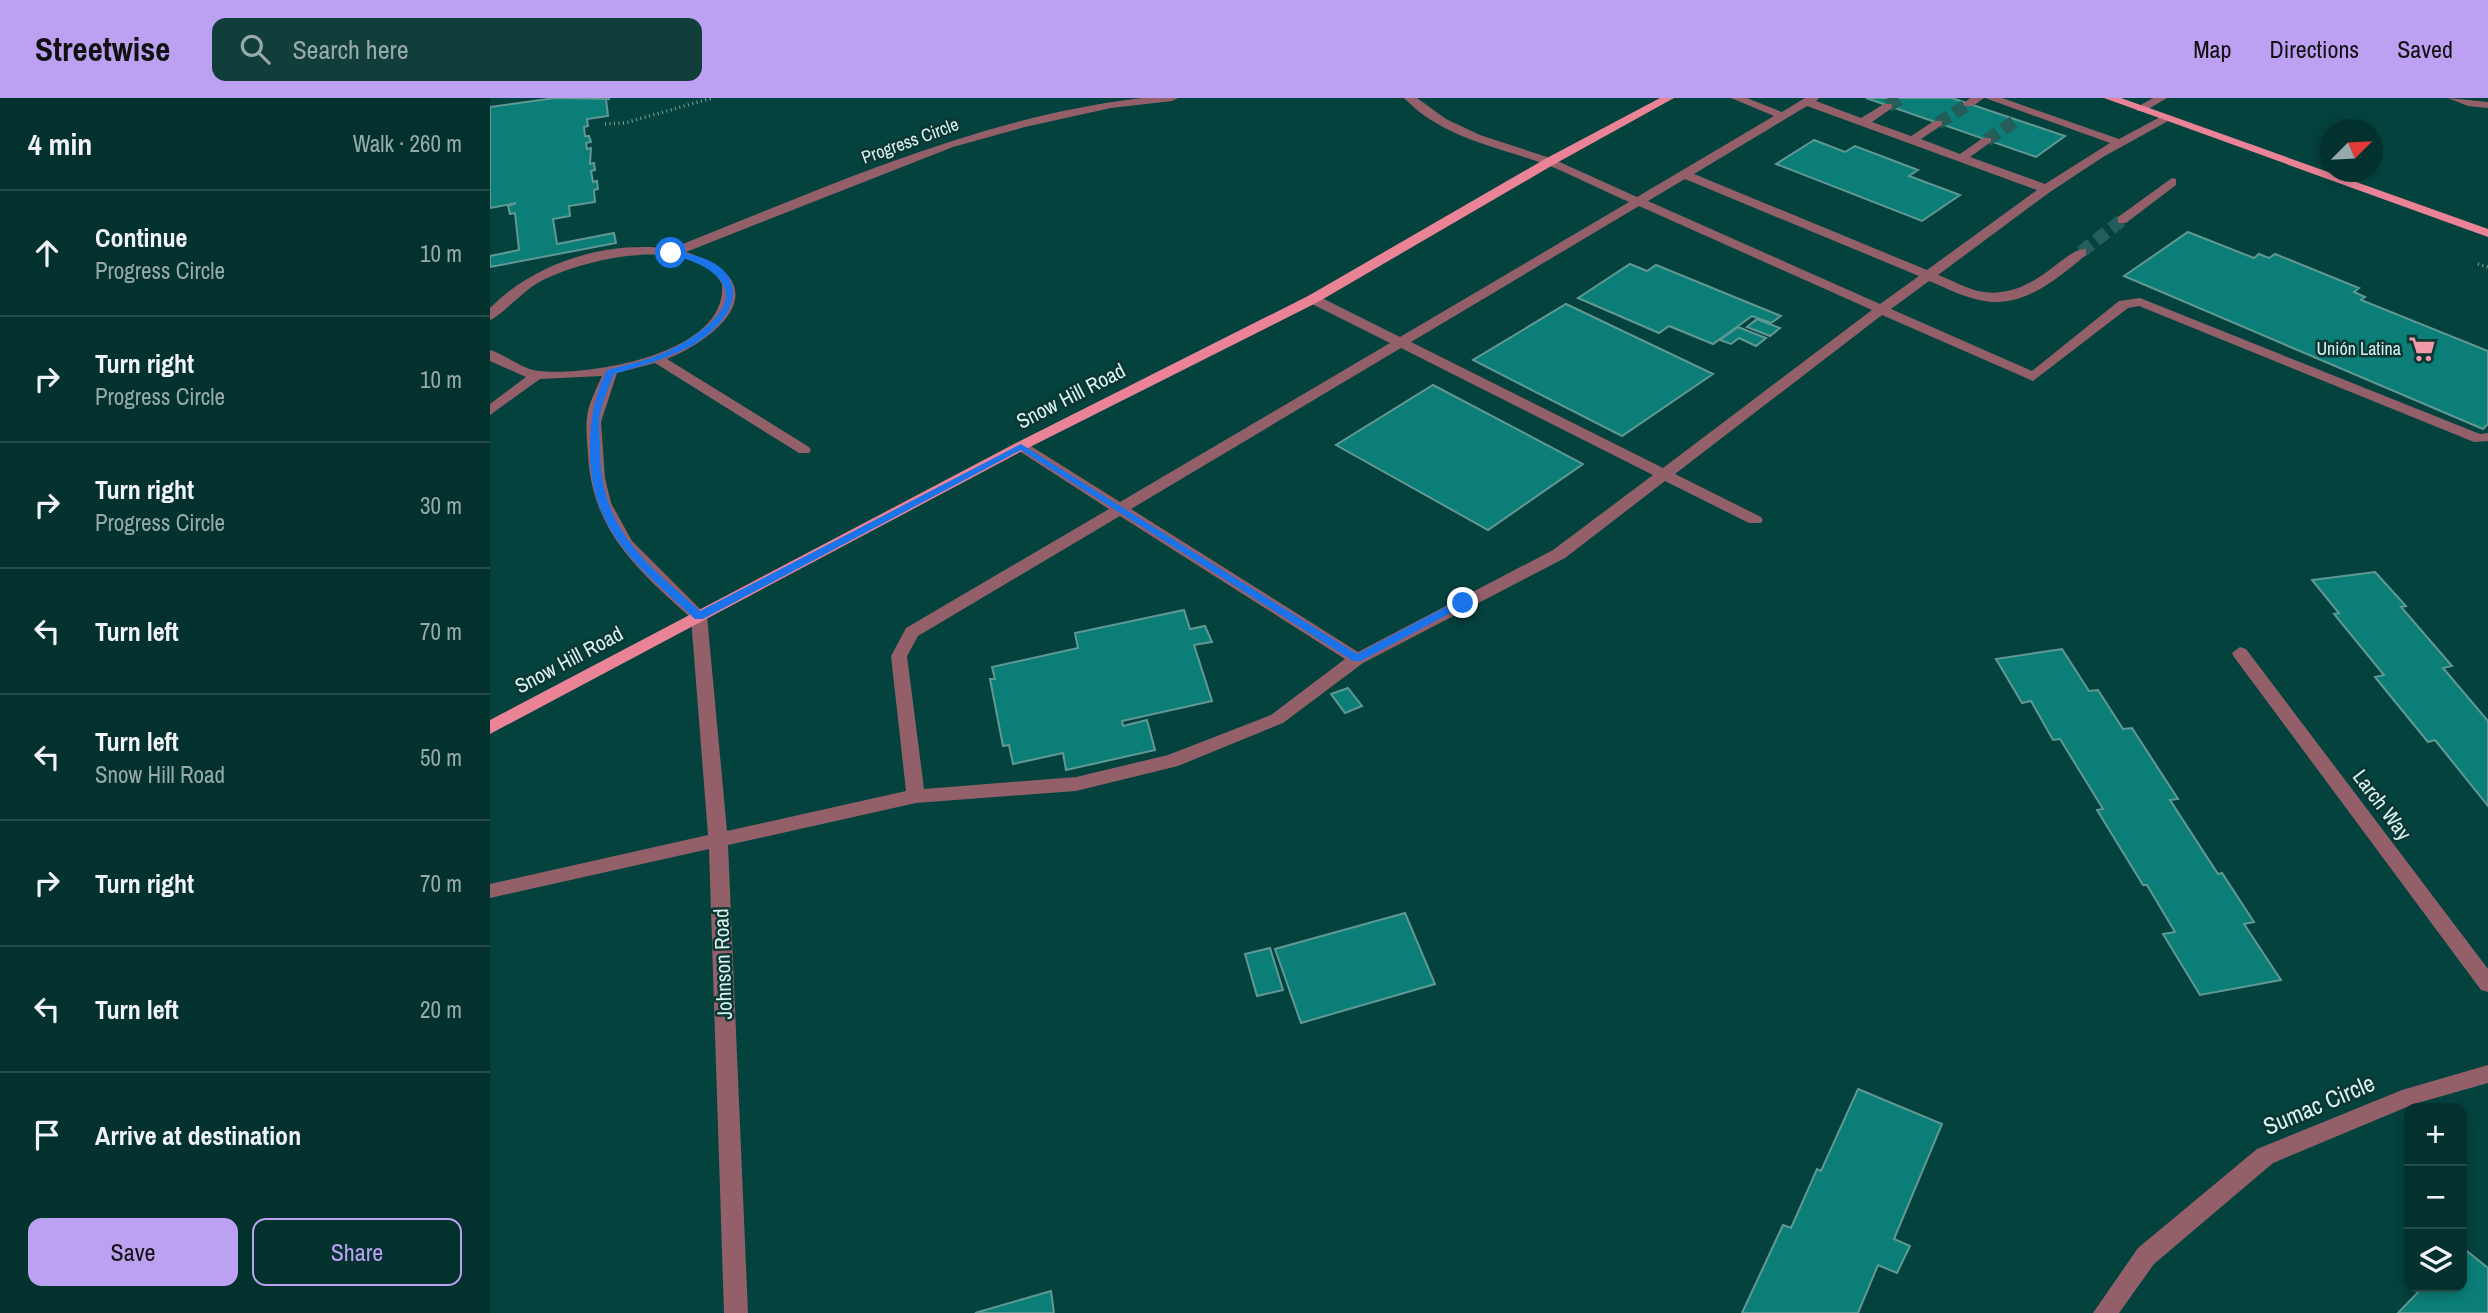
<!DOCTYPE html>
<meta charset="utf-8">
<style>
:root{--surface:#03322e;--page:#113e3a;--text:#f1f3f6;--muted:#97aaaa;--line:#244d4a;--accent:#bca0f2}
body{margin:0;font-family:"Archivo Narrow",sans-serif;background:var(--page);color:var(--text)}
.controls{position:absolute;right:21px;bottom:21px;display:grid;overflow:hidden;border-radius:14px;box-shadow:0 4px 10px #0003}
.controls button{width:63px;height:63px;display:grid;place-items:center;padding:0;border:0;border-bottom:2px solid var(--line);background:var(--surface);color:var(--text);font:35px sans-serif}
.compass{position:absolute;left:1830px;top:21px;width:63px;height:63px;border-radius:50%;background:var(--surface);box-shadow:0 4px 10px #0003;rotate:66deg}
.stop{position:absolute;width:21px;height:21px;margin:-16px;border:5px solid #1a73e8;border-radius:50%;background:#fff}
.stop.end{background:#1a73e8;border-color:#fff;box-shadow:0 2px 7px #0008}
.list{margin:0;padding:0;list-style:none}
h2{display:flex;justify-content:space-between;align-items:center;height:91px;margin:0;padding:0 28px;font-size:30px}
h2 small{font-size:23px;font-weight:400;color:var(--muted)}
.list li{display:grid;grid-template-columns:46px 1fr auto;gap:21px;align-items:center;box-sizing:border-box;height:126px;padding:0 28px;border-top:2px solid var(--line)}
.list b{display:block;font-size:26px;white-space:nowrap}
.list p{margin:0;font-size:23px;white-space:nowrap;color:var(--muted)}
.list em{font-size:23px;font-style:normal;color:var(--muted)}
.actions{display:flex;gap:14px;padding:21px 28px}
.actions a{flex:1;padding:16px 0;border:2px solid var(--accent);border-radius:14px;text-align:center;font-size:24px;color:var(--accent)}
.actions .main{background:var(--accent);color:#111}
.icon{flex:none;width:38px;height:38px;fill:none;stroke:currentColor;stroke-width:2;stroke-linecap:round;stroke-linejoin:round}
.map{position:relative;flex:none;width:1998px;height:1215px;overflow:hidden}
header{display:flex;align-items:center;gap:42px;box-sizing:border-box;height:98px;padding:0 35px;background:var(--accent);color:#111}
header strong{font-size:33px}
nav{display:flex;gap:38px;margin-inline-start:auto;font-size:24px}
.search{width:490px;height:63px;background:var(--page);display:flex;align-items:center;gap:18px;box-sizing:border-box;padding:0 24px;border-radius:14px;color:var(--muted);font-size:26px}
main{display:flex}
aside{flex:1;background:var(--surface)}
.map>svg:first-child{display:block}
.building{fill:#0b7e77;stroke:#629893;stroke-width:2}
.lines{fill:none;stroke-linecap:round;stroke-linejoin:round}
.minor-tunnel{stroke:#245d59;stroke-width:13;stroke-dasharray:13 6;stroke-linecap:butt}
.path{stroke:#76a29e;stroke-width:3.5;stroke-dasharray:1 3.5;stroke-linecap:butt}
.minor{fill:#936069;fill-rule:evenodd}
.major{fill:#eb8397;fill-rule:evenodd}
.route{fill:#1a73e8}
.labels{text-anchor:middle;stroke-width:5;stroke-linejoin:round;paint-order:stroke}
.far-street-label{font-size:18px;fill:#d8f3f0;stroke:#0b3632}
.far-poi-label{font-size:18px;fill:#d8f3f0;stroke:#0b3632;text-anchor:end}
.street-label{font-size:21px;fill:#d8f3f0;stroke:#0b3632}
.near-street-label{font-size:24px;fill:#d8f3f0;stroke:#0b3632}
</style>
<header>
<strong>Streetwise</strong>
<div class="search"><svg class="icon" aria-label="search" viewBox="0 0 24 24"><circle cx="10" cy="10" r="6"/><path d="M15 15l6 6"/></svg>Search here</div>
<nav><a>Map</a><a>Directions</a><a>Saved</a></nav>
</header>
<main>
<aside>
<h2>4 min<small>Walk · 260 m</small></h2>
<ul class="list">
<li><svg class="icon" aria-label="ahead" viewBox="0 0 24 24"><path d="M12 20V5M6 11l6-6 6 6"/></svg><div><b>Continue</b><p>Progress Circle</p></div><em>10 m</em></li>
<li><svg class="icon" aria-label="right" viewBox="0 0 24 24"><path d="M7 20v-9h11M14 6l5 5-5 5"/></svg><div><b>Turn right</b><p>Progress Circle</p></div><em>10 m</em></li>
<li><svg class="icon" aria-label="right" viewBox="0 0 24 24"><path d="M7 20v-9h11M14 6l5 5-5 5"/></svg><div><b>Turn right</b><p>Progress Circle</p></div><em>30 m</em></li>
<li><svg class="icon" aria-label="left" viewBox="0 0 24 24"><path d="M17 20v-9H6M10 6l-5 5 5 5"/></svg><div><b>Turn left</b></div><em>70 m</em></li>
<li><svg class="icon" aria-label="left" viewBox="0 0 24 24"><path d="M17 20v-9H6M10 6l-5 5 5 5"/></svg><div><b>Turn left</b><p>Snow Hill Road</p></div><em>50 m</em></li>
<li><svg class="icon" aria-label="right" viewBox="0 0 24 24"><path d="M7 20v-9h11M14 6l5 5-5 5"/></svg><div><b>Turn right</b></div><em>70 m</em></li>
<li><svg class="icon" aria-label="left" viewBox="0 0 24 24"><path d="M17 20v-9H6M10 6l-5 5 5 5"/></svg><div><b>Turn left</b></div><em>20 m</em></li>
<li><svg class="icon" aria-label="arrive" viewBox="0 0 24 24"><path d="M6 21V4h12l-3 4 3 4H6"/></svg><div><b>Arrive at destination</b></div></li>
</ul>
<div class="actions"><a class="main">Save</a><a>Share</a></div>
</aside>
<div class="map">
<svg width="1998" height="1215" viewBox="0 0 1998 1215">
<rect width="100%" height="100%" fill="#04423e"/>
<path class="building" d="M65,0l55,1h-4l2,17 -21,3 1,7 -4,1 1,9h4l2,6 -5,1 1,6 4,-1 -1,16 4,-1 1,7 -4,1 2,11 4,-1 1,8 -4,1 1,12 -26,4 1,10 -17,3 4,25 57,-11 2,10 -126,24v-11l29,-6 -4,-37 -5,1 -2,-8 8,-3 -26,5v-101z
M1376,0h86l113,38 -29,21z
M1324,42l31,12 10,-6 63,24 -9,6 51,19 -38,26 -146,-57z
M1698,134l66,26 5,-4 10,4 6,-4 84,34 -5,4 11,5 -4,3 127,51v73l-5,5 -359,-153z
M1140,166l17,7 9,-6 125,51 -10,7 -19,-7 -39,28 -44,-18 -10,7 -81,-35z
M1076,206l147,70 -91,62 -149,-76z
M1267,221l23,9 -10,8 -23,-9z
M1248,229l28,11 -10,8 -17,-8 -8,6 -11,-4z
M943,287l150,79 -95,66 -152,-85z
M1885,474l31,34 -5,1 51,59 -9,2 45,53v85l-53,-66 -7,2 -53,-65 9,-2 -50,-61 5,-1 -27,-33z
M694,512l6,19 15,-3 7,16 -18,3 18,56 -90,20 1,5 24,-6 8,30 -89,20 -3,-17 -50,11 -4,-19 -6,1 -13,-67h5l-3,-12 86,-19 -3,-15z
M1572,551l27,42 9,-1 25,39 9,-1 46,71 -8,1 48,74 4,-1 32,49 -10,2 37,56 -81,15 -37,-61 12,-2 -28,-47h-4l-46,-75 6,-1 -43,-70 -7,1 -22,-39 -9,2 -26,-44z
M858,590l14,18 -17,7 -14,-19z
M915,815l30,71 -134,39 -26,-74z
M780,850l13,42 -26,6 -12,-42z
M1368,991l84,35 -48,115 16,7 -13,27 -19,-8 -20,48h-116l41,-88 8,3 26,-59 4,2z
M1972,1149l26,21v45h-90l25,-26h39z
M561,1193l3,22h-79z"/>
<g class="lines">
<path class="minor-tunnel" d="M1398,8l13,-8
M1448,25l31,-19
M1497,42l30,-20
M1591,154l41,-32"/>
<path class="path" d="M115,26l20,-1 87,-25
M1988,166l10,3"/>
<path class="minor" d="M652,0h36l-6,3 -61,7 -86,19 -72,20 -267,105c90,29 41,82 -19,107l142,88 2,3 -2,3h-10l-144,-90 -38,10 -16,49 4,56 6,25 21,38 75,75 20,215 179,-40 -15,-135 15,-28 203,-119 -93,-60 -2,-3 2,-3h10l94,59 270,-159 -82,-41v-6h10l82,41 229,-135c-28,-12 -56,-27 -84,-38 -48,-17 -104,-27 -141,-66h13l29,21 34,16 73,24 84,38 137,-81 -43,-18h16l35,14 23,-14h14l-3,3 45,17 23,-14h8v4l-20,14 39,14 23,-15h8v4l-21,14 39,15 23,-16h8v4l-21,15 75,27 65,-41 -125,-45h17l117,41 43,-23h8v4l-67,37 -53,35 -112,83c14,5 30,15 46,17 51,7 82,-46 102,-43v6c-32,26 -66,57 -111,44 -16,-4 -31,-12 -46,-18l-38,28 141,62 87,-70 21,-3 340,136 8,-1v8l-14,1 -335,-136 -11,2 -95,73 -151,-66 -207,159 86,43 2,3 -2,3h-12l-84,-42 -100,77 -202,105 -80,60 -105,43 -102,25 -160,12 -188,42 20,468h-24l-15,-464 -219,49v-14l218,-49 -17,-217c-54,-49 -99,-87 -103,-164 -1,-13 -3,-29 0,-43 3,-12 9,-24 14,-35l-62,3 -50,36v-11l36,-27 -36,-16v-11c17,5 30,19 49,21 51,5 189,-17 183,-87 -29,-52 -145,-24 -186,0 -12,7 -37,33 -46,36v-12c44,-45 117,-68 180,-59 153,-60 307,-132 472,-151zM1317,8l230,84 -110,80 -233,-96zM1195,81l234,97 -39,28 -232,-103zM1149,108l233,104 -209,158 -252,-126zM911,250l252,127 -100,75 -195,102 -227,-143zM630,418l225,143 -74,56 -103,40 -92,22 -152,12 -17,-133 11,-20z
M1480,0h14l-11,8h-8l-2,-2z
M1663,0h14l-22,13h-8v-4z
M1958,0l40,4v6l-20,-2z
M1682,80l4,1v6l-50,38h-8v-6z
M1750,549l6,2 242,320v23l-7,-2 -247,-333 -2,-4z
M1998,967v18l-74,21 -141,59 -119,101 -35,49h-26l45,-65 119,-99 145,-59z"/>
<path class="major" d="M1170,0h14l-121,67 -235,137 -292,147 -536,285v-14l526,-277 292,-147 237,-137z
M1614,0h17l367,131v8z"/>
</g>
<path class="route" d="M181,152c17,4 38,7 51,19 29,28 -5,63 -31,77 -25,13 -50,20 -77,28 -5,13 -12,28 -14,41 -2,10 0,22 0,33 0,81 44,113 100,163l321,-167 336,210 102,-54 10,3 -108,58h-8l-332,-211 -318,169h-8c-56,-52 -106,-88 -105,-171 0,-29 4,-51 17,-78 28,-7 57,-14 81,-30 62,-39 42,-71 -19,-86z"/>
<defs>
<g id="supermarket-bare" transform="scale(2.1)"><path d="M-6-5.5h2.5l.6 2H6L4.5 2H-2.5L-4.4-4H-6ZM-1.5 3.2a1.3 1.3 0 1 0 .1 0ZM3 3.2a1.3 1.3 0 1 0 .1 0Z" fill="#f39aaa" stroke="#0b3632" stroke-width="2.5" paint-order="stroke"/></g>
</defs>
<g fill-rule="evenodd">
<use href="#supermarket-bare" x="1932" y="251"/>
</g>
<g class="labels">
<g class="far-street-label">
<text transform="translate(420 43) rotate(-20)" y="6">Progress Circle</text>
</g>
<g class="far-poi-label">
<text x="1911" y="257">Unión Latina</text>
</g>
<g class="street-label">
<text transform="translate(581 298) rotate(-27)" y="7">Snow Hill Road</text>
<text transform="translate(79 562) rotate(-28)" y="7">Snow Hill Road</text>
<text transform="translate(1892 707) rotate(53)" y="7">Larch Way</text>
<text transform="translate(233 866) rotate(-92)" y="7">Johnson Road</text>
</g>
<g class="near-street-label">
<text transform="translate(1829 1007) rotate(-23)" y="8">Sumac Circle</text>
</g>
</g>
</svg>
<div class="controls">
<button>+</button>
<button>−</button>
<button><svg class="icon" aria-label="layers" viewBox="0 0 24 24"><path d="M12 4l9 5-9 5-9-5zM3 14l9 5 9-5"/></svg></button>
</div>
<svg class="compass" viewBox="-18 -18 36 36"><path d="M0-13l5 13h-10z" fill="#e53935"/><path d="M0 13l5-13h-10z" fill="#97aaaa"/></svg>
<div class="stop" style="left:181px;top:155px"></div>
<div class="stop end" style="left:973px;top:505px"></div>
</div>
</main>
